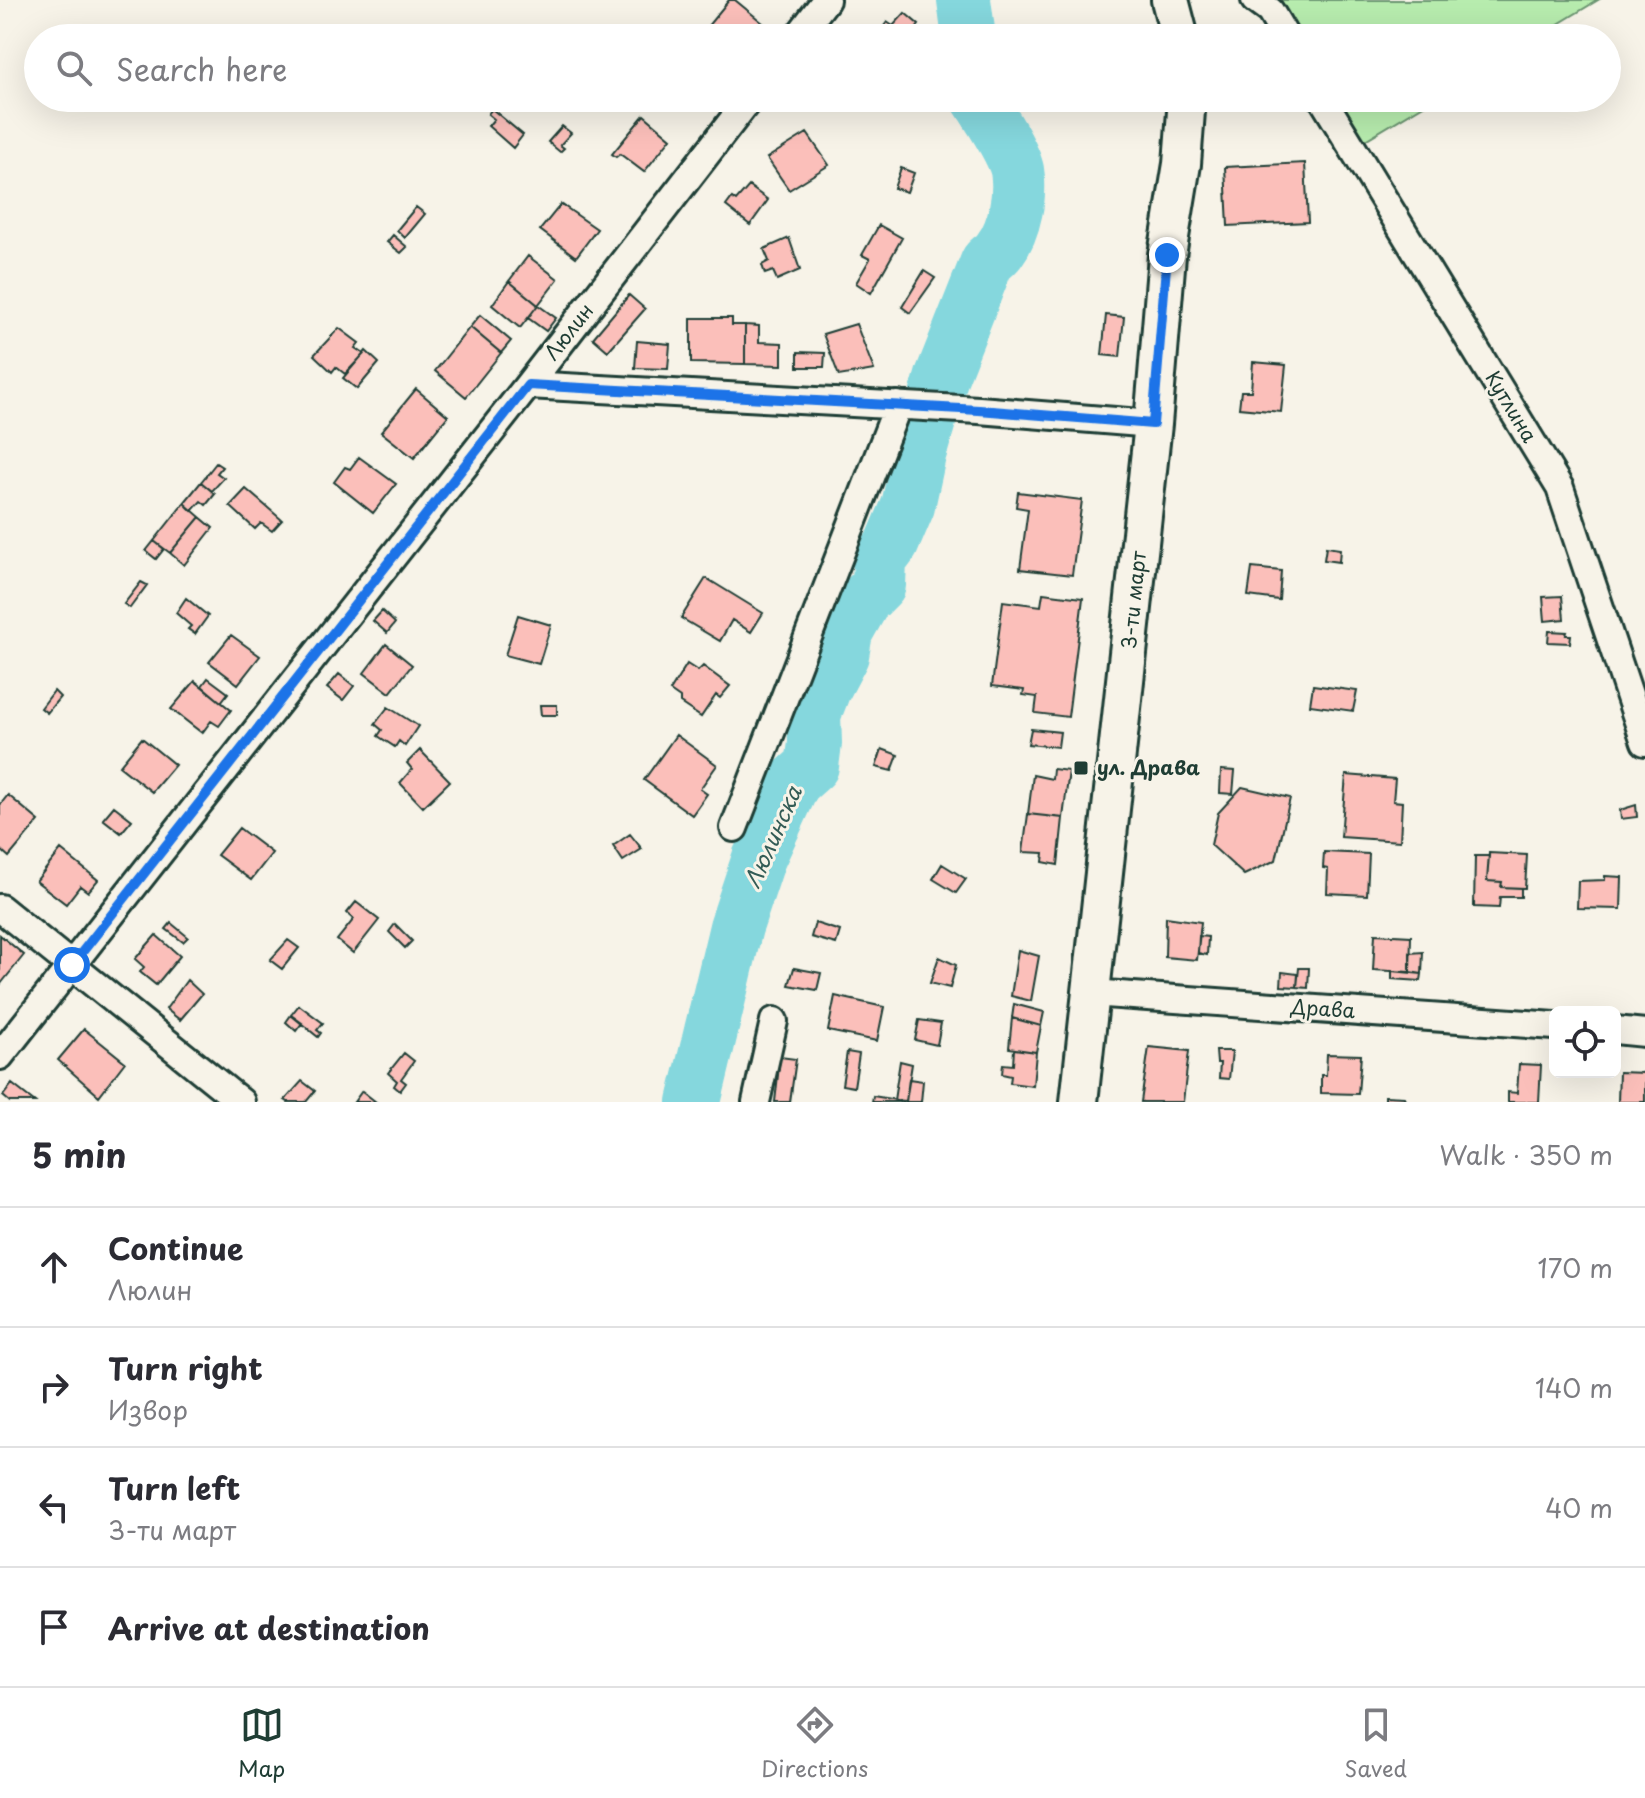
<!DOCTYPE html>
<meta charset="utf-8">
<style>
:root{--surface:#fff;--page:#f2f2f3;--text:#2b2b33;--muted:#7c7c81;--line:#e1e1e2;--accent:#1f3d34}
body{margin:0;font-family:"Playpen Sans",sans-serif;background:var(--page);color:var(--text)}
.controls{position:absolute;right:24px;bottom:24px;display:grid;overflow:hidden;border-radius:12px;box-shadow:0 8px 32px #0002}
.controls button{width:72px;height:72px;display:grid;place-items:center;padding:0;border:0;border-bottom:2px solid var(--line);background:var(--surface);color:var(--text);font:40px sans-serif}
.stop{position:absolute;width:24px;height:24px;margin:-18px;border:6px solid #1a73e8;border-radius:50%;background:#fff}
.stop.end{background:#1a73e8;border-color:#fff;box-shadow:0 2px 8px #0008}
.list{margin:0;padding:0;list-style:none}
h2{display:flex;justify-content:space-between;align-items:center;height:104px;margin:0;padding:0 32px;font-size:34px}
h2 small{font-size:26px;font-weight:400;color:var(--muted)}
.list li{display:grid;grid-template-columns:52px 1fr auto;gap:24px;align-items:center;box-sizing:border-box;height:120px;padding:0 32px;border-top:2px solid var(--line)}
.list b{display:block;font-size:30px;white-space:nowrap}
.list p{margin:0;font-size:26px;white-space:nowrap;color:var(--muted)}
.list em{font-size:26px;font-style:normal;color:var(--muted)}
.icon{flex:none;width:44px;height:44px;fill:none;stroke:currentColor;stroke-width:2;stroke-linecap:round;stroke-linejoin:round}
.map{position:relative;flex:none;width:1645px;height:1102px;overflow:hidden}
.search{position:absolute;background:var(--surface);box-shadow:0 8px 32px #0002;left:24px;right:24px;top:24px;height:88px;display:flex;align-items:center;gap:20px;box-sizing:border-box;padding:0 28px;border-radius:44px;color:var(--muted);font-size:30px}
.sheet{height:584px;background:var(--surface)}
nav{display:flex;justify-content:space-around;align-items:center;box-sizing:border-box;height:112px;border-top:2px solid var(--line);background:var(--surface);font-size:22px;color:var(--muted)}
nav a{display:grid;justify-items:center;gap:4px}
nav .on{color:var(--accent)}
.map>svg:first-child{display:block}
.green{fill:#b7ecae;stroke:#6b9471;stroke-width:2}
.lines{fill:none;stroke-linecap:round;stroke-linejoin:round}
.river{stroke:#85d7dd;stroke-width:54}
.building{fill:#fbbfba;stroke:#1f3d34;stroke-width:2}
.street-casing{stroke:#1f3d34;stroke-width:32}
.secondary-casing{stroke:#1f3d34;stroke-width:42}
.street{stroke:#f7f3e8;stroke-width:26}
.secondary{stroke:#f7f3e8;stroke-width:36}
.route{stroke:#1a73e8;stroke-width:10}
.poi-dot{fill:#1f3d34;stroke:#f7f3e8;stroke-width:3}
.labels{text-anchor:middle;stroke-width:6;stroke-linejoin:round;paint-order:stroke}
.street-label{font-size:20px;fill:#1f3d34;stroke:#f7f3e8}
.poi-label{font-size:20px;font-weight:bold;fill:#1f3d34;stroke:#f7f3e8;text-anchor:start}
.water-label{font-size:22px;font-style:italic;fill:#335c56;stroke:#f7f3e8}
</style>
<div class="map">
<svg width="1645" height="1102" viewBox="0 0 1645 1102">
<rect width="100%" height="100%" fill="#f7f3e8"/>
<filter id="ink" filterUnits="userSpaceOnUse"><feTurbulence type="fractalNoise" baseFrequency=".0125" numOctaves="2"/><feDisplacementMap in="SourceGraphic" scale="16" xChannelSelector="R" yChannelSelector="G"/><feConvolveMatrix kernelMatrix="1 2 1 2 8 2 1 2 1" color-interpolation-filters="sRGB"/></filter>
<g filter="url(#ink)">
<path class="green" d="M1273,0h325l-63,38h-235l-16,-28z
M1335,98h100l-75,45z"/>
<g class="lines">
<path class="river" d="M964,0l5,38
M694,1102l42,-175 23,-69 35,-76 18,-16 3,-23 -1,-28 10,-26 18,-34 4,-23 18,-32 15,-15 1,-25 12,-16 16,-38 11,-51 23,-79 45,-114c4,-4 10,-8 13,-13 15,-20 21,-55 17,-79 -4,-18 -28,-55 -39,-72"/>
</g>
<path class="building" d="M729,0h6l28,23 -13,15h-42l-6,-5z
M905,13l14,12 -10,13h-25l-5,-5 8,-11 6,4z
M492,109l31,26 -10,13 -25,-22 6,-7 -6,-5z
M644,115l27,23 -27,34 -24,-18 -4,3 -4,-3z
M562,126l9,7 -11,12 4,3 -4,4 -12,-10z
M807,133l22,32 -40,25 -22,-32z
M1305,163l3,59 -80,4 -3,-59z
M901,168l13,5 -7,19 -13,-4z
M749,186l19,14 -18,25 -24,-19 6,-8 4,3z
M561,204l36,25 -21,28 -36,-27z
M416,207l9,7 -20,24 -8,-8z
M879,225l23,13 -31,55 -15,-10 14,-24 -8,-4z
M393,235l14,12 -6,6 -14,-11z
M789,238l11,32 -23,10 -4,-9 -8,3 -3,-9 7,-4 -5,-12z
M528,256l30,23 -20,26 -29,-24z
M924,271l11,7 -25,35 -8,-6z
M509,281l29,24 -18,23 -28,-23z
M629,295l16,14 -37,42 -15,-13z
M538,305l18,13 -10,13 -18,-13z
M480,315l31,26 -10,12 -31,-26z
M1106,315l18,2 -4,40 -18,-2z
M691,318h41v7h13v39l-54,-1z
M856,324l18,46 -35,6 -16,-42z
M745,325l14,1v16l23,1v22l-37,-1z
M470,327l31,26 -35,44 -31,-26z
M339,328l20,15 -4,5 9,6 -19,20 -9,-7 -4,5 -18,-17z
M637,341l33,3 -2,25 -33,-1z
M366,351l13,12 -22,26 -14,-11z
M798,352l27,1 -1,14h-26z
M1253,362l33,3 -5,47 -42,-4 2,-17h10z
M416,389l32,27 -34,42 -33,-26z
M359,457l37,27 -23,29 -39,-31 11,-15 5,2z
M216,463l6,4 -5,6 7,5 -12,13 -11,-9z
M201,482l14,12 -9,11 -5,-4 -9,10 -8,-8z
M246,489l36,31 -10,11 -11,-8 -6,6 -25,-23z
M1018,492l64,8 -10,75 -52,-6 8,-60 -12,-2z
M184,503l16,14 -30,36 -16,-12z
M200,517l13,11 -29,37 -14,-12z
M154,541l10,8 -8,10 -10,-8z
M1326,547l14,2 -1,13 -15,-2z
M1252,568l29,3 -2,29 -31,-4z
M706,578l57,35 -12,19 -19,-12 -12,21 -39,-23z
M141,582l6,3 -17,23 -6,-4z
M1043,593l40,5 -15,119 -33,-4 2,-16 -14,-2 1,-5 -32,-4 11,-85 38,5z
M1562,596l2,23 -19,2 -2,-24z
M186,598l22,18 -13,18 -7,-5 3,-3 -15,-13z
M382,611l13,12 -8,10 -14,-12z
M518,615l33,10 -12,39 -34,-9z
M1549,631l18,1 -1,3h5l-1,8 -22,-1z
M231,635l29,21 -22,28 -29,-22z
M386,644l26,21 -22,28 -26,-20z
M687,664l11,7 5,-5 27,20 -10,12 -4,-3 -15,22 -21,-14v-5l-10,-7z
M339,674l15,12 -11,14 -16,-12z
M208,678l20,15 -7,9 -19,-16z
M195,681l36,29 -12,16 -8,-5 -9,12 -31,-24z
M1313,685l44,6 -4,20 -43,-6z
M54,691l6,6 -13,16 -6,-5z
M540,705h17v10h-16z
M388,707l30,19 -13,20 -6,-5 -4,6 -17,-11 4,-6 -7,-6z
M1031,729l29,3 -2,15 -30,-3z
M676,735l41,30 -17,24 7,5 -15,21 -48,-35z
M142,738l33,27 -23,27 -33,-26z
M882,749l16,6 -6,16 -16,-4z
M420,750l30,31 -27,26 -23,-24 12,-14 -5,-6z
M1053,769l16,2 -6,47 -35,-4 5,-39 19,4z
M1221,770l14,1 -2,23 -13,-1z
M1346,775l49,4 -2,22 9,1 -2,39 -59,-4z
M1242,787l48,11 -14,62 -32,15 -33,-30 7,-32z
M8,795l31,26 -30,36 -9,-8v-44z
M1636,805l1,12 -16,2 -1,-9z
M114,806l18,14 -11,13 -18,-14z
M1028,814l35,4 -5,47 -15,-3 1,-9 -21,-1z
M239,828l33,25 -21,27 -34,-25z
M630,834l12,15 -19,12 -10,-15z
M61,850l37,30 -10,12 -8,-6 -14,18 -30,-23z
M1324,852l45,2 -2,41 -40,-2 1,-24 -5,-1z
M1489,853l38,2 -2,33 -24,-1 1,-5 -15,-1z
M1475,856h14l-2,25 15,1 -1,5 20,1v9h-21l-1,11 -25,-1z
M942,864l24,15 -10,14 -23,-14z
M1605,876l17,1 -1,32 -44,-1 1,-27 27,-1z
M356,902l23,18 -26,33 -16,-13 17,-21 -7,-6z
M1166,917l35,5 -4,38 -32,-3z
M171,923l17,14 -5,5 -17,-13z
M815,923l25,8 -4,13 -25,-7z
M395,924l17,17 -7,7 -16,-16z
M1375,934l36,2 -1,36 -37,-2z
M0,935l24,20 -24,30z
M156,935l24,21 -24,29 -16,-13 4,-5 -9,-8z
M1199,936l9,1 -1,18 -9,-2z
M288,940l11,8 -17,21 -12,-9z
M1018,950l21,6 -8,45 -20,-5z
M1423,952l-1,22 -12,-2v-19z
M939,957l17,8 -6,23 -20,-5z
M794,968l27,5 -4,17 -28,-5z
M1299,968h10l-1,20 -11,-1z
M1392,971l30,3 -1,7 -29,-2z
M1282,972l16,2 -1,13 -16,-1z
M187,980l15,14 -22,26 -14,-11z
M835,996l49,11 -7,34 -49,-10z
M1014,1004l30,8 -3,14 -29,-8z
M299,1005l24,18 -6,7 4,3 -3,4 -27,-22z
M291,1015l11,8 -6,8 -10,-9z
M1012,1018l29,8 -5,26 -27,-4z
M919,1020l22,3 -4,22 -22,-5z
M84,1029l41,33 -26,34 -41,-36z
M1149,1047l40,4 -6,51h-42z
M1014,1049l22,3 -3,34 -23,-3 1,-7 -9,-2 1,-10 10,1z
M1216,1051h16l-3,28 -10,-1 1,-15h-3z
M847,1052l12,2 -5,33 -12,-2z
M404,1053l10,8 -13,18 5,4 -6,8 -6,-5 3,-5 -9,-8z
M1327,1054l34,1 -3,39 -37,-1v-18h5z
M780,1057l16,2 -6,43h-15z
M900,1061l12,3 -6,37 -12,-1z
M1519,1064l22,1 -2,37h-31v-10l9,1z
M1619,1072l26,1v29h-27z
M909,1079l14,2 -2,21h-15z
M302,1081l13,10 -9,11h-18l-3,-2z
M12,1084l23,18h-25l-7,-6z
M362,1091l14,11h-22z
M873,1096l30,5v1h-31z
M1385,1096l19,1 2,5h-21z"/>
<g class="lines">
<g class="street-casing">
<path id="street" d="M1255,0l15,11 16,27
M797,38l29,-38
M1322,98l238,390 85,254
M528,385l451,25 174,14
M734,828l164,-423
M0,908l241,194
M1091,993l464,33
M1615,1030l30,3
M0,1056l528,-671 222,-287
M756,1102l18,-81"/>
</g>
<g class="secondary-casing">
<path id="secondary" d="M1170,0l10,38
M1079,1102l74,-678 14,-169 15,-91 5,-66"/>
</g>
<use href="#street" class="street"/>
<use href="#secondary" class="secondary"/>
</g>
</g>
<g class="lines" filter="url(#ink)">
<path class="route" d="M72,965l456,-580 451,25 174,14 14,-169"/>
</g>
<rect class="poi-dot" x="1073" y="760" width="16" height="16" rx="4"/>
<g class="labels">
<g class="street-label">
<text transform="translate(569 332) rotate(-52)" y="7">Люлин</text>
<text transform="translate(1511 407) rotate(59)" y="7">Кутлина</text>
<text transform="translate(1134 600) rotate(-84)" y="7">3-ти март</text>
<text transform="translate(1323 1009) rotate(4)" y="7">Драва</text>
</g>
<g class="poi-label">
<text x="1097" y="775">ул. Драва</text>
</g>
<g class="water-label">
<text transform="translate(773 837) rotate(-66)" y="8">Люлинска</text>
</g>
</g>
</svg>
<div class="controls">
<button><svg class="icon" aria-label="locate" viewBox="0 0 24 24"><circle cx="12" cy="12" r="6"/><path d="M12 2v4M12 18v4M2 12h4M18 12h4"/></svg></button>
</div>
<div class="stop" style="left:72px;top:965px"></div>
<div class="stop end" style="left:1167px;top:255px"></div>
<div class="search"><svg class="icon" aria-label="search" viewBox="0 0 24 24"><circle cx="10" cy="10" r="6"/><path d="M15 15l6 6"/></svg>Search here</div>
</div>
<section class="sheet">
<h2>5 min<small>Walk · 350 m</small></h2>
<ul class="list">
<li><svg class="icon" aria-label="ahead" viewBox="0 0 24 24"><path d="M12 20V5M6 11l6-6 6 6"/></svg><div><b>Continue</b><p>Люлин</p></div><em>170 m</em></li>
<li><svg class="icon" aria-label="right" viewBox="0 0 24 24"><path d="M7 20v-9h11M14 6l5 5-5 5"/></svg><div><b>Turn right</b><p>Извор</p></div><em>140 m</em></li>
<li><svg class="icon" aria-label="left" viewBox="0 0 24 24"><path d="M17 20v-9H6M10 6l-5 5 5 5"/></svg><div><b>Turn left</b><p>3-ти март</p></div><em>40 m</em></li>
<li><svg class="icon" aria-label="arrive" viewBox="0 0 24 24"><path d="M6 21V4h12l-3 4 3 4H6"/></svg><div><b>Arrive at destination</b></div></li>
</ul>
</section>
<nav>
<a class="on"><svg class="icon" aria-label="map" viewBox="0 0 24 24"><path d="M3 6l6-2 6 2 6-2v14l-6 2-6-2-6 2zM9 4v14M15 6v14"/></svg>Map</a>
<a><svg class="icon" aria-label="directions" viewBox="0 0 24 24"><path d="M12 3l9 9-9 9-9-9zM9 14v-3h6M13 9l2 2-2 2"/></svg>Directions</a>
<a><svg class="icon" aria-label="saved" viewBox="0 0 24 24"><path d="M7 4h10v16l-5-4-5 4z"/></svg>Saved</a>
</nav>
